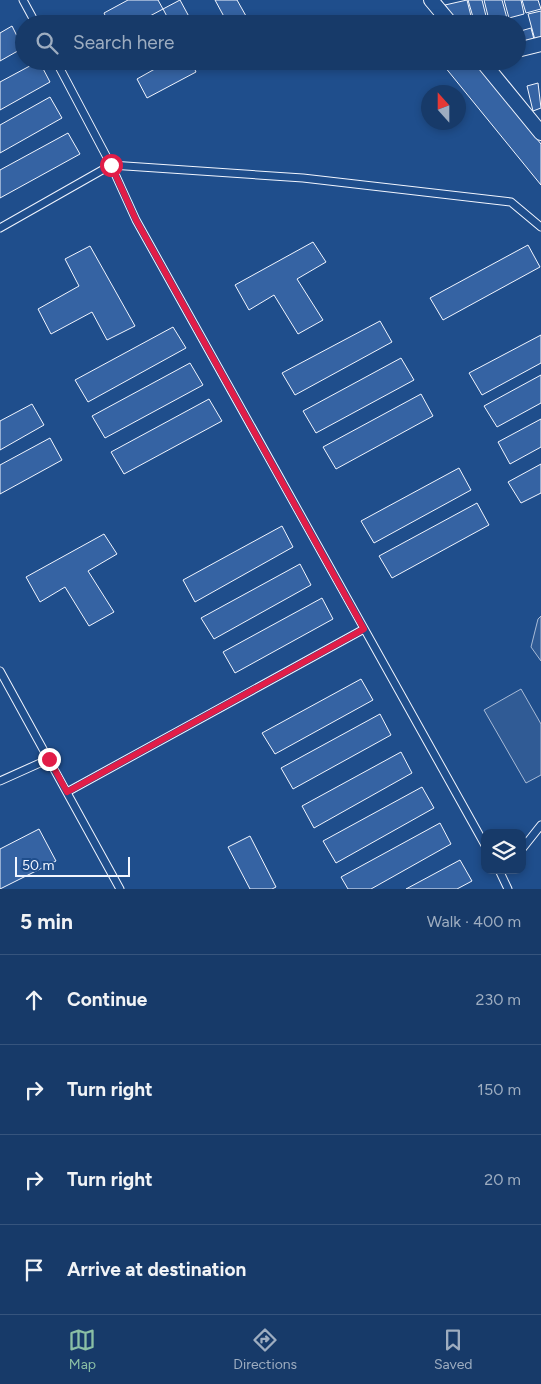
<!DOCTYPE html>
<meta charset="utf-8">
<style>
:root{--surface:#173a69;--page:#20416f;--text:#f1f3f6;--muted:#9eadc0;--line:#36547d;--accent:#8abfa5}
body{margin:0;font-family:Figtree,sans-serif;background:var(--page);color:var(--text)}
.controls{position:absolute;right:15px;bottom:15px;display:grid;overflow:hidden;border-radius:10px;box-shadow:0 2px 8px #0003}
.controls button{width:45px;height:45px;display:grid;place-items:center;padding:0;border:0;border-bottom:1px solid var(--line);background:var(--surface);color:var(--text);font:25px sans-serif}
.compass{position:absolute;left:421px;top:85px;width:45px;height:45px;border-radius:50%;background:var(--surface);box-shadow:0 2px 8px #0003;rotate:339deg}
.scale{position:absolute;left:15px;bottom:12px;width:115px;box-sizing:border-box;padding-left:5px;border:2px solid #f2f6ff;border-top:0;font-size:14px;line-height:18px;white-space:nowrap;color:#f2f6ff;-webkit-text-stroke:4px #1f4e8c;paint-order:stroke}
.stop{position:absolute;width:15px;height:15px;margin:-11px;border:4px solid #e11d48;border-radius:50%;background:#fff}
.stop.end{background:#e11d48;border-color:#fff;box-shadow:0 1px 5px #0008}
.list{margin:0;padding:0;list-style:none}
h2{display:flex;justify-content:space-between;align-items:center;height:65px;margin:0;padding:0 20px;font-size:21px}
h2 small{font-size:16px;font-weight:400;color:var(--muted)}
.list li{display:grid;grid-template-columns:32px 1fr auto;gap:15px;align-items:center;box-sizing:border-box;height:90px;padding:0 20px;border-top:1px solid var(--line)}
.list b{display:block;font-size:19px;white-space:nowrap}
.list em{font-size:16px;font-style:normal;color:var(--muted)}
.icon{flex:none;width:28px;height:28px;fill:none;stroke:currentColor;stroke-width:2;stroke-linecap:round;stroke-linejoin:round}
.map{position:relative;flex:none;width:541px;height:889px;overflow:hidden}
.search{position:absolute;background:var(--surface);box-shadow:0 2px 8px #0003;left:15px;right:15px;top:15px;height:55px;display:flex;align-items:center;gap:12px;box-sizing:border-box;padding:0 18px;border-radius:28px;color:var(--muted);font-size:19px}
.sheet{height:425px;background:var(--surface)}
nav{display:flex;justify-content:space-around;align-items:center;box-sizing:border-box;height:70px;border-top:1px solid var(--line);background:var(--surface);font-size:14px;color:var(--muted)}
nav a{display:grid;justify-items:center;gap:2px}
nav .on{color:var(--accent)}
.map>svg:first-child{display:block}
.built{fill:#305b95;stroke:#a8bbd7}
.building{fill:#3563a3;stroke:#f2f6ff}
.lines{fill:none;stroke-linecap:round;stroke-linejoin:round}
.service-casing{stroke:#f2f6ff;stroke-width:9}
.minor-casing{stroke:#f2f6ff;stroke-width:16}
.service{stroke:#1f4e8c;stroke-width:7}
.minor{stroke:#1f4e8c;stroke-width:14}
.route{stroke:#e11d48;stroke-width:6}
</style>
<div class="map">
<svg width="541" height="889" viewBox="0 0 541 889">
<rect width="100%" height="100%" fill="#1f4e8c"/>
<path class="built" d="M541,616v45l-10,-14 7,-28z
M521,689l20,35v51l-15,8 -42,-73z"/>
<path class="building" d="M128,0h30l5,9 -28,15h-26l-5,-11z
M180,0l13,24h-22l-8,-15z
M215,0h22l9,16 -18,8z
M467,0l6,24h-15l-13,-19z
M468,0h14l6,24h-13z
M484,0h18l6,22 -18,2z
M504,0h17l3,14 -15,4z
M522,0h16l3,9 -15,4z
M541,11v27l-6,2 -7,-26z
M12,26l11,22 -23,13v-28z
M531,28l4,15 -18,5v-16z
M39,61l11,21 -50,28v-28z
M169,61h22l5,11 -49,26 -10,-19z
M440,61h33l68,83v41z
M538,83l3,25 -8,3 -6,-25z
M50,97l12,21 -62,35v-28z
M68,133l12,21 -80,44v-28z
M313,242l13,20 -29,17 26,41 -25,14 -24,-39 -25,15 -14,-25z
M528,245l12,22 -97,53 -13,-22z
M90,246l45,80 -28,14 -15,-28 -41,22 -13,-25 41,-23 -14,-27z
M380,321l12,21 -97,53 -13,-22z
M173,327l13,21 -98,54 -13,-22z
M541,335v28l-59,32 -13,-22z
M401,358l13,22 -98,53 -13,-22z
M190,363l13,22 -98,53 -13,-22z
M541,375v28l-44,24 -13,-21z
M421,394l12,22 -97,53 -13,-22z
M209,399l13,22 -98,53 -13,-22z
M32,404l12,21 -44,25v-29z
M541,419v28l-31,17 -12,-22z
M50,438l12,22 -62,34v-29z
M541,464v29l-20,10 -13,-21z
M459,468l12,22 -97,53 -13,-22z
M477,503l12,22 -97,53 -13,-22z
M282,526l11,21 -98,55 -12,-22z
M104,534l13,20 -29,17 26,41 -25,14 -24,-39 -25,15 -14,-25z
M300,564l11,21 -97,54 -13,-21z
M322,598l11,21 -98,54 -12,-21z
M361,679l12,21 -98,54 -13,-21z
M380,714l11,21 -98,54 -12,-21z
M401,752l11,21 -98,55 -12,-22z
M422,787l12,21 -98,55 -13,-22z
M440,823l11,21 -80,45h-23l-7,-12z
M39,829l17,32 -56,28v-40z
M250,836l26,51 -4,2h-22l-22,-42z
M460,860l12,21 -15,8h-51z"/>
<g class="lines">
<g class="service-casing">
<path id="service" d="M23,0l13,24
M56,61l55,104 25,55 349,625
M0,228l111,-63 192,13 208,24 30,25
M0,671l120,218
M0,781l49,-22
M67,792l297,-163
M522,849l19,-24
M499,870l9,19"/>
</g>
<g class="minor-casing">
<path id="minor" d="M431,0l20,24
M517,50l24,-6
M482,61l59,72"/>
</g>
<use href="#service" class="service"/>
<use href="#minor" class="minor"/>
</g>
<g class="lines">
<path class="route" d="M49,759l18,33 297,-163 -228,-409 -25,-55"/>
</g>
</svg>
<div class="controls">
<button><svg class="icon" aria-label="layers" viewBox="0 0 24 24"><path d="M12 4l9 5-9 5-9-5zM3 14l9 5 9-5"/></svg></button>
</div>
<svg class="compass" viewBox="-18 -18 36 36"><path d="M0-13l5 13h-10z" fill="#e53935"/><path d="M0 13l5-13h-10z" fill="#9eadc0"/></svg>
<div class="scale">50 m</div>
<div class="stop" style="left:111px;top:165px"></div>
<div class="stop end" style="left:49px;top:759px"></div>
<div class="search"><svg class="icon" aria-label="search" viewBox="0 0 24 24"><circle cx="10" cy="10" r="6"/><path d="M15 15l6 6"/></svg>Search here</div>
</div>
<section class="sheet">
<h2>5 min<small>Walk · 400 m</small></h2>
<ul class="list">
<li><svg class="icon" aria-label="ahead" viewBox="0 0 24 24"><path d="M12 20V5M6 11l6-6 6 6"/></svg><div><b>Continue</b></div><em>230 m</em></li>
<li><svg class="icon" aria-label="right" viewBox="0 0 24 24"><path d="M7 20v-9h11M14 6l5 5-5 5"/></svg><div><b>Turn right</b></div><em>150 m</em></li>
<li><svg class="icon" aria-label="right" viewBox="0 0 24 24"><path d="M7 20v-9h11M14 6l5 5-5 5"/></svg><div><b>Turn right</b></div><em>20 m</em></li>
<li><svg class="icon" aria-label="arrive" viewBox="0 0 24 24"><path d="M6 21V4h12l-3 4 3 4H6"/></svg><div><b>Arrive at destination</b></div></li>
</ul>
</section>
<nav>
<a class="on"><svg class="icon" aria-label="map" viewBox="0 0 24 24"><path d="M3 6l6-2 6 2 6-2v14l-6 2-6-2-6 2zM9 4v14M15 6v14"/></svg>Map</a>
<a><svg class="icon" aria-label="directions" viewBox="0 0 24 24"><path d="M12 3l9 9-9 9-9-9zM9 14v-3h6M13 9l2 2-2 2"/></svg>Directions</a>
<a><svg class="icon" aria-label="saved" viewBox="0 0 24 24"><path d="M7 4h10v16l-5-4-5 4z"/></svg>Saved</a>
</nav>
